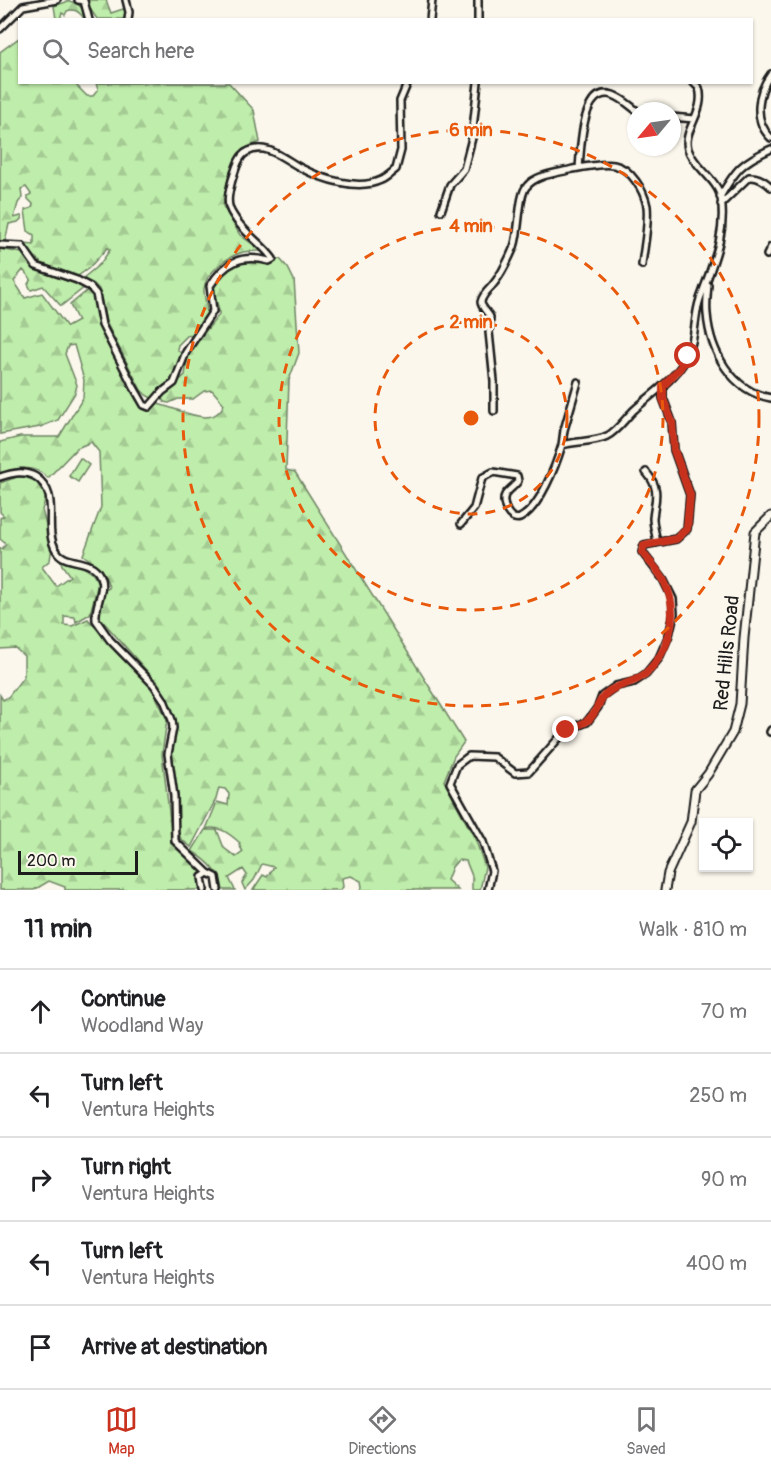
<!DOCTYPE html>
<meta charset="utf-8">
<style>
:root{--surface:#fff;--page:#f2f2f2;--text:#202124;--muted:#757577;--line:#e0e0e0;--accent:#c8321e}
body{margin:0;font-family:Pangolin,sans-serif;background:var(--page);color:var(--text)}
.controls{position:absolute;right:18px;bottom:18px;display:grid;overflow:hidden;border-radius:0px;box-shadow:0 2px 4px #0004}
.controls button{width:54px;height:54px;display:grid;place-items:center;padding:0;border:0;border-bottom:2px solid var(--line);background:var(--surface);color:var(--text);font:30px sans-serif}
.compass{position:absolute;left:627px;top:102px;width:54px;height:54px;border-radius:50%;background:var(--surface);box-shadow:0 2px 4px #0004;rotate:241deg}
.scale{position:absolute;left:18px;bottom:15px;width:120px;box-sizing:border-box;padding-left:6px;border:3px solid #1c1c1c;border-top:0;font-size:16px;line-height:21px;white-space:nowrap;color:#1c1c1c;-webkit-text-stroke:4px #fbf7ec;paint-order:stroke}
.stop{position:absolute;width:18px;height:18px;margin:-14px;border:4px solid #c8321e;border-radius:50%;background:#fff}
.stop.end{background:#c8321e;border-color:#fff;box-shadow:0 2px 6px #0008}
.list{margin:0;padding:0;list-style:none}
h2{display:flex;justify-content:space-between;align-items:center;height:78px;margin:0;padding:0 24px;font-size:26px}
h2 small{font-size:20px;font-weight:400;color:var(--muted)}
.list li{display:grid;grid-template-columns:39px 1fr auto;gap:18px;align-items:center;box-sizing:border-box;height:84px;padding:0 24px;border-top:2px solid var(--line)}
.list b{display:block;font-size:22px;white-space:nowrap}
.list p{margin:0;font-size:20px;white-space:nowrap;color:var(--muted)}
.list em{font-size:20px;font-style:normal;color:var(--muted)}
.icon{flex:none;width:33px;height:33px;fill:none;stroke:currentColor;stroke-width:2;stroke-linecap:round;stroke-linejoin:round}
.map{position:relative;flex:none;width:771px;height:890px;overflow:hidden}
.search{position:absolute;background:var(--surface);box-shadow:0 2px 4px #0004;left:18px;right:18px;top:18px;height:66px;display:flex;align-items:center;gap:15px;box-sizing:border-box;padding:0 21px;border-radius:0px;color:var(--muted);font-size:22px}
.sheet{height:498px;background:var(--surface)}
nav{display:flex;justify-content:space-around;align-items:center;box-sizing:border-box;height:84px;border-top:2px solid var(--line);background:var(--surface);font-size:16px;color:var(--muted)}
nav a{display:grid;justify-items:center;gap:3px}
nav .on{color:var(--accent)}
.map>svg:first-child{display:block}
.grass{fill:#bfedab;stroke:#6e8464;stroke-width:1.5}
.forest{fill:url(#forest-firs);stroke:#6e8464;stroke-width:1.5}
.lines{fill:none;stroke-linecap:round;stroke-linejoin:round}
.minor-casing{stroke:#1c1c1c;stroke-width:10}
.major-casing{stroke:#1c1c1c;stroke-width:11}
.minor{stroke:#fbf7ec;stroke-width:5}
.major{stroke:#fbf7ec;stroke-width:7}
.route{stroke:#c8321e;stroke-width:8}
.ring{fill:none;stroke:#e8590c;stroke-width:3;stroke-dasharray:10 8}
.labels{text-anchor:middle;stroke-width:4.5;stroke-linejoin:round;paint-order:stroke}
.street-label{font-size:20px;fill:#1c1c1c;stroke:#fbf7ec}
.centre{fill:#e8590c;stroke:#fbf7ec;stroke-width:3}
.ring-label{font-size:18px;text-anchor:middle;font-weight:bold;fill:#e8590c;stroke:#fbf7ec;stroke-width:4.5;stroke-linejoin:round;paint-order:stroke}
</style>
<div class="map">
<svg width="771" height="890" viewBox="0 0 771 890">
<defs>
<pattern id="forest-firs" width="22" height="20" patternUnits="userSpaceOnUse" patternTransform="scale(1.5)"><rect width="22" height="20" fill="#bfedab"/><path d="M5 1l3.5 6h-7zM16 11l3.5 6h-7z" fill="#a4cb93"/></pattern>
</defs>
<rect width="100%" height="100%" fill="#fbf7ec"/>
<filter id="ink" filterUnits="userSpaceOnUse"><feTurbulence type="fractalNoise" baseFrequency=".0167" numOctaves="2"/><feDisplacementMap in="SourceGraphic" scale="12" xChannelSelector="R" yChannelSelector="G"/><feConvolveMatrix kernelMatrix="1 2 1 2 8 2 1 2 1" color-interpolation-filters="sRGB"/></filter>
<g filter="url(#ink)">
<path class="grass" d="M80,458l9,7 -11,17 -9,-6z"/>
<path class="forest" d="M84,0h22l5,13 15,-5v11h-29z
M69,1c11,2 15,9 18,18h-3c-4,-7 -9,-11 -17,-8l-2,4 -3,-2 -2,6h-6h2l-2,-13z
M19,38l1,44 54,1 13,13h6l5,-6 -2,-7h133l25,27 6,32 -17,7 -7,10 -7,15 -6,32 17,29 22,16c-6,0 -13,0 -19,1 -15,4 -38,21 -39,37 -1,8 4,16 3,24 0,7 -9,19 -14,24l-5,-2 -10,10 -1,4 4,4c-5,23 -11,30 -28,46l-7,-4 -5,-5 -35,-68 -7,-33 -5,-5 -12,-5 18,-15 10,-14 -3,-2 -18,20 -11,8 -33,-9 -20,-20v-3l9,1v-10l-6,-4 -3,-21 7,-2 1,-4 -5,-5v-3l3,-2 -5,-7 -5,2 1,9 -4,5 -4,15 7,-2 1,2 -4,4 -9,2 -4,18 -5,1v-191z
M0,249l22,4 13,16 50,18 -24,19 -18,-20 -12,4 -3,-6 3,-5 -8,-9 -9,11 11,17 17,-5 25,34 11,-6 -8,-16 18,-15 6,6 5,30 43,79c4,-1 10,-2 14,-1 20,2 57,28 68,0l-12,-14 -8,1 -11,8h-15l-9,4 -5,-1 -3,-5 24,-22 3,-19 8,-13 23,-28c1,-10 -7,-19 -5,-28 0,-5 4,-9 7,-12 24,-22 32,-9 59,-16l8,9 6,12 5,73 -10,27 -3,90 9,2 169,270 -10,14 -10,25 32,60 9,26 -5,23h-8v-14l-6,-15 -8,-1 -6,7 -5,13 11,10h-98l2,-3 -1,-6 -10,-5 -9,2 1,9 -3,3h-87l10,-15 4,2 7,-10 -12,-3 -8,16 -9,10 -3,-7 5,-8 -4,-6 -14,9 6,12h-12c-2,-18 -16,-30 -31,-39l13,-21h12l7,18 12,9 7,-5 -4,-7 1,-2c-10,-9 -21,-18 -34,-14l11,-27 11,3 1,-11 -4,-5 -6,-1 -3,11 -25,48 -10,-8 -5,-12 -6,-72 5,-27 -3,-20 -12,-22 -61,-69 6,-27 4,-2c-3,-17 -13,-24 -26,-33l18,-48 -2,-55 -8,-10 -14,6 -29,30c-14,-14 -31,-11 -48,-4v-32l20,-5h39l24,-39 1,-18 -10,-35 -6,1 -3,8 12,31 -2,8 -17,27 -18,7 -40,7z
M33,476l13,21 -4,13 10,37 -2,13 -8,7 14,19 14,-10 -8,-11 -4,-14 35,23 5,9 -8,31 -14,8 -1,-5 -11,-1v9l8,1 16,-7 31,36 32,31 16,34 -5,34 11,91 29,27 -4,5 2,13h-135v-3l-16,-6 -15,9h-34v-195l3,5 6,-4 15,-20v-20l-9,-8 -15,1v-101l2,1 4,-5 -6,-5v-21l4,-2 -4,-4v-29l17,-6z"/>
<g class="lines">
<g class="minor-casing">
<path id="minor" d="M78,0l6,1 5,19
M126,0l3,12 -1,8
M478,0v20
M430,20l2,-20
M0,29l23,-23 34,-6
M771,74c-14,19 -18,47 0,64
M672,117l22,2
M579,168c2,-20 2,-83 34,-73 9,3 16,10 24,16
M720,197c16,-28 22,-35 51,-48
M721,204l28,-27c9,-1 16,4 22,10
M441,211l9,-26 14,-16 8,-31 6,-56
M0,245l22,1 14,20 41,14 13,7 6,7 6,31 30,59 12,21 5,2 13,-15 12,-9 12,-31 27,-41 -3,-25c15,-24 31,-32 59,-25l4,-2c-12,-17 -30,-26 -40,-44 -8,-11 -4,-23 -1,-35 3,-8 6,-24 15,-28 19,-11 38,8 54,16 21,11 57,23 80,12 5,-2 10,-7 15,-11l5,-19 -1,-49 8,-19
M767,255l4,-8
M708,285c-1,10 -2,20 -1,29 3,37 24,77 64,84
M494,411v-30l-5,-49 1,-15c-2,-4 -9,-10 -9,-15 1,-6 6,-11 10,-15 10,-11 17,-26 23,-40 6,-16 4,-52 13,-61 10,-12 32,-13 46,-17 10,-2 32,-6 41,-4 17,3 30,26 33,41 2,19 -3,40 -5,59
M562,445l2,-15 14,-48
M646,472c15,17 9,27 7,46 0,8 3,17 4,25
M0,477c12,-4 24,-7 36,0 26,18 6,50 20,73 8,15 31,8 41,21 12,16 -3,32 -1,49l14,20 44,45 10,15 8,20 1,8 -5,26 6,42 1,45 33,32
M461,524l13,-16 8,-30 11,-6 24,4 1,5c-3,5 -10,9 -13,14 -4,8 4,27 15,23 20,-10 36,-53 42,-73 13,-4 34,-3 45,-9 9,-4 18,-17 26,-25 19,-18 46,-33 56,-59 7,-17 5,-36 11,-53 12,-34 27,-64 21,-101 -3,-18 -27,-31 -33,-49 -6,-19 18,-37 11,-61l-6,-6
M770,732l1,-2
M204,890l-2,-13 6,-4 8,4 2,13
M488,890l4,-19 -9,-29 -33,-59 7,-18 12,-9 25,1 21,16 14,-1 37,-42 21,-8 11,-15 4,-11 14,-10 18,-4 12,-8 13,-16 10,-23 5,-21 -1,-15 -10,-20 -21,-27 2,-7 32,-6 11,-10 1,-11 2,-23 -16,-45 -2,-28 -9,-24v-12"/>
</g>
<g class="major-casing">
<path id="major" d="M665,890l3,-17 23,-51 4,-32 13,-16 25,-42 7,-28 4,-66 11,-106 16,-16"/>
</g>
<use href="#minor" class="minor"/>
<use href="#major" class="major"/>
</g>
</g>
<g class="lines" filter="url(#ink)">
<path class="route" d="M566,730c6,-3 16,-5 21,-9 11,-8 11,-22 21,-29 12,-9 26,-8 37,-18 26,-24 35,-62 19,-93 -5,-11 -15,-19 -22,-29l2,-7 32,-6 11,-10 1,-11 2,-23 -16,-45 -2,-28 -9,-23v-13l17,-18 8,-12"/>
</g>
<g class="ring">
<circle cx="471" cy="418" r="96"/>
<circle cx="471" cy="418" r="192"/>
<circle cx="471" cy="418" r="288"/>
</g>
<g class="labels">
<g class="street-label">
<text transform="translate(726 653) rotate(-84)" y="7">Red Hills Road</text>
</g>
</g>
<circle cx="471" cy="418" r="9" class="centre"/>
<g class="ring-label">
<text x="471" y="136">6 min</text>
<text x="471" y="232">4 min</text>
<text x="471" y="328">2 min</text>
</g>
</svg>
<div class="controls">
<button><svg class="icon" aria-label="locate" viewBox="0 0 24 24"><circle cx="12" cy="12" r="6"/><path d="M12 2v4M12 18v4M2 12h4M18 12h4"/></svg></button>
</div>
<svg class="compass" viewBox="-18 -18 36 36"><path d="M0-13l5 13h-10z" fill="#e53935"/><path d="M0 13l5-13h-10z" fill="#757577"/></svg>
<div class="scale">200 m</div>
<div class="stop" style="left:688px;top:356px"></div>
<div class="stop end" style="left:566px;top:730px"></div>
<div class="search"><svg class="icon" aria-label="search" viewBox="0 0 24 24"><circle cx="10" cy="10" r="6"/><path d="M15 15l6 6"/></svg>Search here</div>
</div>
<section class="sheet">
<h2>11 min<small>Walk · 810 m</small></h2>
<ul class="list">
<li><svg class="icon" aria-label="ahead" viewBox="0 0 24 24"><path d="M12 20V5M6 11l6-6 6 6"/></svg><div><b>Continue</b><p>Woodland Way</p></div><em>70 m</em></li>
<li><svg class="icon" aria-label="left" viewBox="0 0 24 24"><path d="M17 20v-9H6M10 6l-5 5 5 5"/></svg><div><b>Turn left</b><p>Ventura Heights</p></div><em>250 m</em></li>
<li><svg class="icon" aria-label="right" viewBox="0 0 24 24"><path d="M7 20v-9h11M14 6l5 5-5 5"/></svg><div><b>Turn right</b><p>Ventura Heights</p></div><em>90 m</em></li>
<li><svg class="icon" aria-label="left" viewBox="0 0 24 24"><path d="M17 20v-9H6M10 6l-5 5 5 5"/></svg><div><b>Turn left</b><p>Ventura Heights</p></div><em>400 m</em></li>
<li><svg class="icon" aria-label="arrive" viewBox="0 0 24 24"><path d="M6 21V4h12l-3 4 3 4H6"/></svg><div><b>Arrive at destination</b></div></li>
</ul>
</section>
<nav>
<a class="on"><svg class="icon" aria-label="map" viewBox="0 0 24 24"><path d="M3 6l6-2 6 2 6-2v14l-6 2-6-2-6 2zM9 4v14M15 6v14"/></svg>Map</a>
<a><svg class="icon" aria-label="directions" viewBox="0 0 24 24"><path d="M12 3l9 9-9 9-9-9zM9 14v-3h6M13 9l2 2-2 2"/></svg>Directions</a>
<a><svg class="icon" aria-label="saved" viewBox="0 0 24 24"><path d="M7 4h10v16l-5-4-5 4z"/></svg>Saved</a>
</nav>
